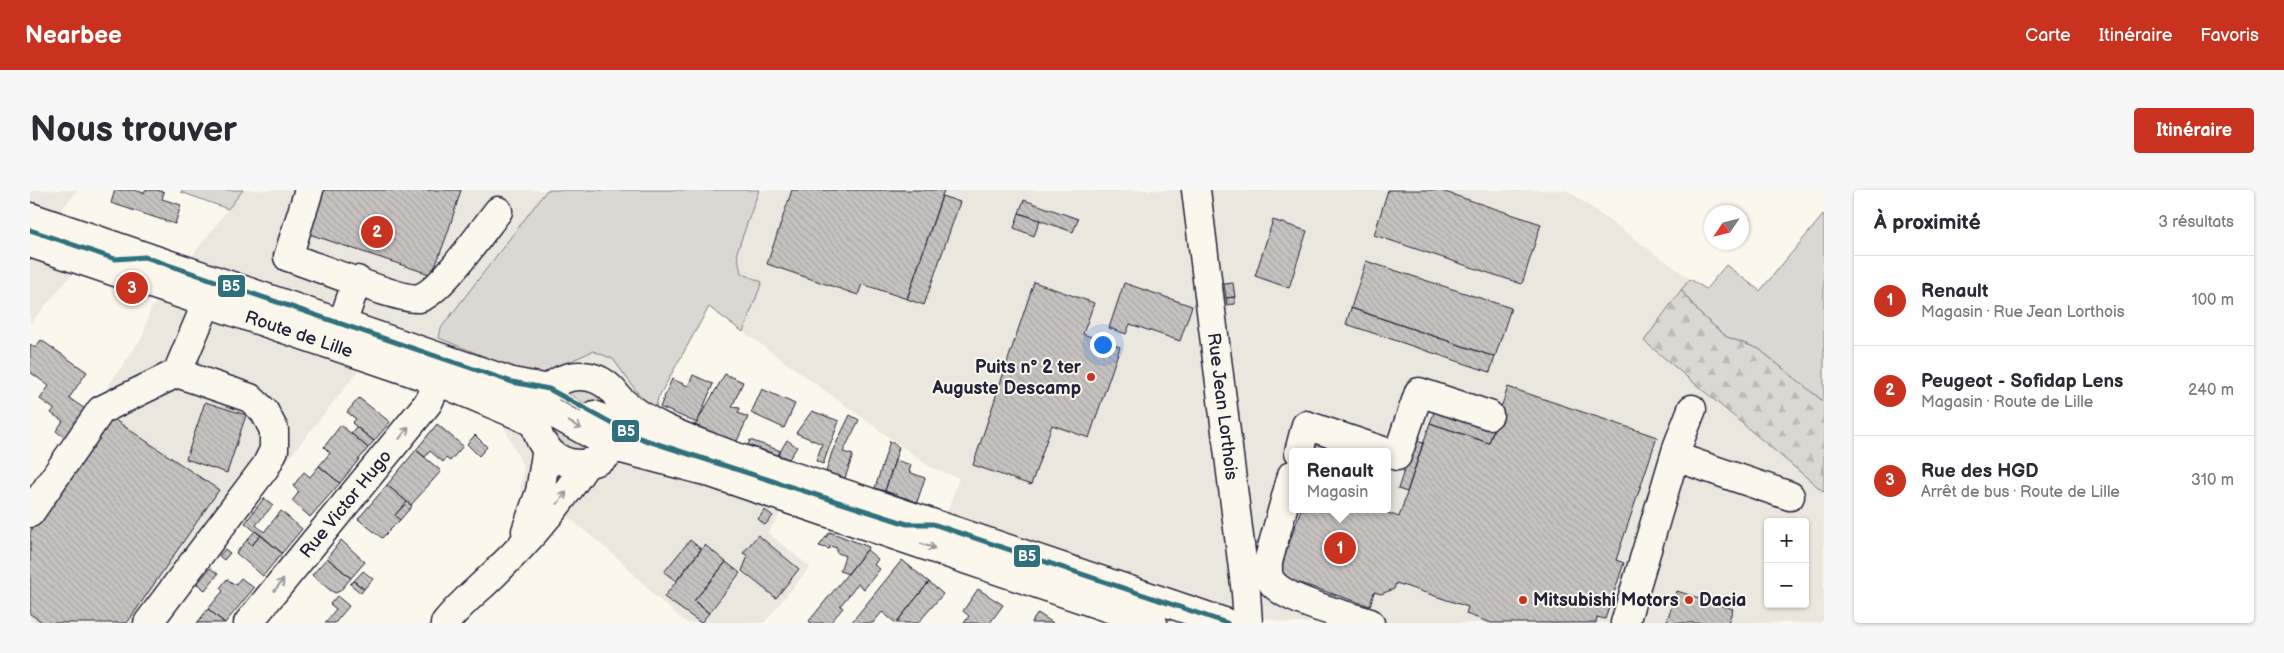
<!DOCTYPE html>
<html lang="fr">
<meta charset="utf-8">
<style>
:root{--surface:#fff;--page:#f7f7f7;--text:#2b2b33;--muted:#7c7c81;--line:#e1e1e2;--accent:#c8321e}
body{margin:0;font-family:"Balsamiq Sans",sans-serif;background:var(--page);color:var(--text)}
.controls{position:absolute;right:15px;bottom:15px;display:grid;overflow:hidden;border-radius:5px;box-shadow:0 1px 4px #0004}
.controls button{width:45px;height:45px;display:grid;place-items:center;padding:0;border:0;border-bottom:1px solid var(--line);background:var(--surface);color:var(--text);font:25px sans-serif}
.compass{position:absolute;left:1674px;top:15px;width:45px;height:45px;border-radius:50%;background:var(--surface);box-shadow:0 1px 4px #0004;rotate:235deg}
.you{position:absolute;left:1072px;top:154px;width:18px;height:18px;margin:-12px;border:4px solid #fff;border-radius:50%;background:#1a73e8;box-shadow:0 0 0 8px #1a73e833}
.badge{display:grid;place-items:center;width:32px;height:32px;border-radius:50%;background:var(--accent);color:#fff;font-size:16px;font-weight:700}
.pin{position:absolute;translate:-50% -50%;border:2px solid #fff;box-shadow:0 1px 5px #0006}
.popup{position:absolute;left:1259px;top:258px;width:102px;height:65px;box-sizing:border-box;display:grid;place-content:center;border-radius:5px;background:var(--surface);filter:drop-shadow(0 1px 4px #0005);font-size:16px;white-space:nowrap;color:var(--muted)}
.popup b{font-size:19px;color:var(--text)}
.popup::after{content:'';position:absolute;left:50%;top:100%;margin-left:-10px;border:10px solid transparent;border-top-color:var(--surface)}
.list{margin:0;padding:0;list-style:none}
h2{display:flex;justify-content:space-between;align-items:center;height:65px;margin:0;padding:0 20px;font-size:21px}
h2 small{font-size:16px;font-weight:400;color:var(--muted)}
.list li{display:grid;grid-template-columns:32px 1fr auto;gap:15px;align-items:center;box-sizing:border-box;height:90px;padding:0 20px;border-top:1px solid var(--line)}
.list b{display:block;font-size:19px;white-space:nowrap}
.list p{margin:0;font-size:16px;white-space:nowrap;color:var(--muted)}
.list em{font-size:16px;font-style:normal;color:var(--muted)}
.map{position:relative;flex:none;width:1794px;height:433px;overflow:hidden;border-radius:5px}
header{display:flex;align-items:center;gap:30px;box-sizing:border-box;height:70px;padding:0 25px;background:var(--accent);color:#fff}
header strong{font-size:24px}
nav{display:flex;gap:28px;margin-inline-start:auto;font-size:18px}
.intro{display:flex;align-items:center;justify-content:space-between;box-sizing:border-box;height:120px;padding:0 30px}
h1{margin:0;font-size:35px}
.button{padding:12px 22px;border-radius:5px;background:var(--accent);color:#fff;font-size:18px;font-weight:700}
main{display:flex;gap:30px;padding:0 30px}
aside{flex:1;background:var(--surface);border-radius:5px;box-shadow:0 1px 4px #0004}
.map>svg:first-child{display:block}
.built{fill:#ebe7df;fill-rule:evenodd}
.grass{fill:#dbd8d3;stroke:#7e7d87}
.forest{fill:url(#forest-firs);stroke:#7e7d87}
.building{fill:url(#building-back-hatch);stroke:#22223b}
.lines{fill:none;stroke-linecap:round;stroke-linejoin:round}
.minor-casing{stroke:#22223b;stroke-width:31}
.major-casing{stroke:#22223b;stroke-width:31}
.minor{stroke:#fbf7ec;stroke-width:28}
.major{stroke:#fbf7ec;stroke-width:28}
.bus-1-casing{stroke:#fbf7ec;stroke-width:9}
.bus-1{stroke:#2e707c;stroke-width:5}
.oneway{stroke:#99979c}
.poi-dot{fill:#c8321e;stroke:#fbf7ec;stroke-width:2}
.labels{text-anchor:middle;stroke-width:4;stroke-linejoin:round;paint-order:stroke}
.street-label{font-size:18px;fill:#22223b;stroke:#fbf7ec}
.poi-label{font-size:18px;font-weight:bold;fill:#22223b;stroke:#fbf7ec;text-anchor:start}
.line-badge{stroke:#fbf7ec;stroke-width:2}
.badge-label{font-size:14px;text-anchor:middle;font-weight:bold;fill:#fff}
</style>
<header>
<strong>Nearbee</strong>
<nav><a>Carte</a><a>Itinéraire</a><a>Favoris</a></nav>
</header>
<div class="intro"><h1>Nous trouver</h1><a class="button">Itinéraire</a></div>
<main>
<div class="map">
<svg width="1794" height="433" viewBox="0 0 1794 433">
<defs>
<pattern id="forest-firs" width="22" height="20" patternUnits="userSpaceOnUse" patternTransform="scale(1.25)"><rect width="22" height="20" fill="#dbd8d3"/><path d="M5 1l3.5 6h-7zM16 11l3.5 6h-7z" fill="#bcb9b6"/></pattern>
<pattern id="building-back-hatch" width="6" height="6" patternUnits="userSpaceOnUse" patternTransform="scale(1.25)"><rect width="6" height="6" fill="#c6c2c0"/><path d="M-1 5l2 2M0 0l6 6M5-1l2 2" fill="none" stroke="#aaa6a6"/></pattern>
</defs>
<rect width="100%" height="100%" fill="#fbf7ec"/>
<filter id="ink" filterUnits="userSpaceOnUse"><feTurbulence type="fractalNoise" baseFrequency=".02" numOctaves="2"/><feDisplacementMap in="SourceGraphic" scale="10" xChannelSelector="R" yChannelSelector="G"/><feConvolveMatrix kernelMatrix="1 2 1 2 8 2 1 2 1" color-interpolation-filters="sRGB"/></filter>
<g filter="url(#ink)">
<path class="built" d="M0,0h48l-15,18 -25,49 36,15 -44,52z
M213,0h1324l123,89 -45,62 179,151v131h-539l-119,-33 -221,-71 14,-41 -27,-10 -223,-161 -51,91 -13,70 140,38 -17,27 42,34 -46,56h-77l-29,-24 -38,-39 -53,-44 -47,-25 4,-23 -21,-43 -144,-55 -201,253h-128v-125l113,-162 7,-26zM1262,262h96v57h-96zM1738,332h37v82h-37z"/>
<path class="grass" d="M152,0h61l-15,19 -47,-17z
M517,0h212l-22,62 4,21 21,9 -19,50 -34,-25 -51,91 -4,17 -41,-56 -20,-8 -58,26 -96,-39 2,-10z
M1794,24v188l-65,-53 -32,-12 -26,-22 -20,-25 9,-11 16,10 20,-24 34,26z
M545,200c18,1 33,7 35,28l-43,-25z
M520,228l46,27c-22,13 -43,-3 -46,-27z"/>
<path class="forest" d="M1651,100l20,25 26,22 32,12 65,53v90l-180,-151z"/>
<path class="building" d="M85,0h19l10,3 1,-3h11l8,2 -2,7 19,6 -6,19 -64,-21z
M290,0h141l-13,42 -16,43 -126,-42z
M762,0h152l-37,109 -45,-15 -4,11 -91,-31z
M1358,0h51l102,34 -19,60 -148,-49z
M912,6l18,6 -36,103 -17,-6z
M994,10l54,19 -5,13 -54,-19z
M989,23l21,7 -6,16 -20,-8z
M1243,30l34,11 -18,57 -34,-12z
M1336,71l145,47 -16,49 -144,-49z
M1004,92l60,21 -11,31 37,13 -31,91 -37,-13 -21,60 -58,-20z
M1094,93l68,23 -12,35 -50,-17 -4,10 -17,-6z
M1203,93l2,14 -9,1 -2,-14z
M1205,107v7l-8,1 -1,-7z
M1321,118l144,49 -5,15 -144,-48z
M11,150l46,32 -18,26 16,11 -20,29 -9,-7 7,-10 -12,-8 3,-4 -14,-10 9,-13 -19,-14v-28l5,4z
M695,184l18,8 -11,25 8,1 -2,5 10,4 -11,24 -43,-14z
M663,185l20,9 -16,39 -37,-16 12,-28 16,7z
M1478,197l149,50 -41,123 8,3 -19,56 -8,-2 -1,6h-105l-25,-9 2,-7 -72,-24 -2,6 -13,5 -7,-2 -4,14 -92,-30 23,-67h76l22,8 31,-94 59,20z
M732,199l33,15 -11,24 -33,-15z
M329,208l31,24 -16,19 -22,-18 4,-4 -9,-7z
M175,212l41,13 -19,58 -41,-14z
M1405,220l58,20 -4,13 -59,-20z
M782,221l27,10 -16,43 -7,-3 6,-17 -26,-11z
M820,225l9,5 -16,32 10,3 -8,23 -19,-6 6,-20z
M79,226l110,74 -92,133h-83l-14,-9v-82z
M407,234l26,22 -13,15 -4,-3 -3,4 -13,-11 -5,6 -9,-7z
M311,235l27,23 -28,35 -21,-17 11,-13 -6,-6z
M326,237l18,14 -6,7 -17,-15z
M445,245l12,12 -8,9 -12,-12z
M720,250l31,11 -3,4 -30,-10z
M757,250l10,7 -8,12 -11,-4z
M1384,250l9,3 -16,49 -9,-3z
M860,251l9,6 -14,44 -10,-3z
M386,260l25,21 -30,34 -24,-20z
M865,270l16,5 -2,7 16,6 -8,24 -32,-11z
M289,276l21,17 -30,34 -18,-16 7,-9 -6,-6 11,-14 6,5z
M357,295l20,17 -12,13 5,5 -18,18 -24,-19z
M234,308l9,7 -17,20 8,7 17,-21 21,18 -20,24 -37,-30z
M377,312l5,4 -12,14 -5,-5z
M735,320l8,6 -8,9 -7,-6z
M225,341l6,4 -9,10 -5,-5z
M800,342l39,15 -21,27 -8,-3 5,-15 -9,-4 1,-4 -7,-2 -1,3 -10,-3z
M231,345l21,18 -19,23 -27,-23 11,-13 5,5z
M728,345l41,34 -23,29 -34,-27 6,-15 -5,-3z
M311,350l24,22 -14,16 -24,-20z
M660,350l11,9 -25,32 -12,-9z
M675,355l21,17 -32,39 15,12 -8,10 -37,-26z
M195,359l5,4 -6,7 -5,-4z
M837,360l11,9 -4,6 6,4 -16,20 -6,-5 -18,22 3,2 -13,15h-19l-2,-2z
M297,368l24,20 -11,13 -5,2 -5,-3 -18,-15z
M872,370l27,22 -33,41 -14,-11 -9,11h-22z
M696,372l14,11 -31,40 -15,-12z
M180,378l8,6 -13,16 -8,-6z
M333,381l10,8 -9,10 -10,-8z
M211,388l13,10 -29,35 -17,-14 15,-18 -3,-3 7,-9 8,6z
M324,391l10,8 -3,4 -11,-9z
M899,392l14,12 -25,29h-22z
M948,399l25,16 -13,18h-26l5,-7 -6,-5z
M1647,401l56,18 -5,14h-62z
M307,406l12,10 -14,17h-10l11,-14 -6,-5z
M178,419l17,14h-28z
M1008,423l15,10h-22z"/>
<g class="lines">
<g class="minor-casing">
<g id="minor">
<path d="M279,0l-21,67c22,7 116,45 131,41 21,-5 64,-68 79,-87"/>
<path id="s1" d="M1166,0l50,403 2,30"/>
<path d="M305,155l22,-65"/>
<path d="M444,194l77,28 63,35"/>
<path d="M564,225l45,23 70,22"/>
<path d="M1269,262l7,-27 80,27"/>
<path d="M1358,262l9,4 22,-64 70,23"/>
<path d="M1646,267l114,39"/>
<path d="M1262,285l-24,87c0,6 -1,13 3,19 13,20 76,34 99,42"/>
<path d="M0,323l71,-103 76,-37 30,-71"/>
<path d="M496,341l14,-39 7,-44"/>
<path d="M118,433l118,-157 8,-16v-20l-10,-19 -14,-13 -73,-25"/>
<path id="s2" d="M218,433l180,-220 10,-22"/>
<path d="M415,433c17,-22 36,-35 54,-54 33,-32 63,-68 88,-106"/>
<path d="M1595,433l53,-178 14,-36"/>
</g>
</g>
<g class="major-casing">
<g id="major">
<path d="M0,27l482,165 37,7"/>
<path id="s3" d="M0,53l408,138 78,33 20,10"/>
<circle cx="550" cy="230" r="44"/>
<path d="M588,208c35,31 75,42 118,59l491,166"/>
<path d="M584,257l91,24 448,152"/>
</g>
</g>
<use href="#minor" class="minor"/>
<use href="#major" class="major"/>
<g class="bus-1-casing">
<path id="bus-1" d="M0,40l85,29 30,-2 367,125 37,7 90,49 268,86h26l294,99"/>
</g>
<use href="#bus-1" class="bus-1"/>
</g>
<defs><path id="oneway-shaft" d="M-6 0H5M1.5-3L5.5 0L1.5 3" fill="none" stroke-width="1.6" stroke-linecap="round" stroke-linejoin="round" transform="scale(1.25)"/></defs>
<g class="oneway">
<use href="#oneway-shaft" transform="translate(545 235) rotate(29)"/>
<use href="#oneway-shaft" transform="translate(374 243) rotate(-51)"/>
<use href="#oneway-shaft" transform="translate(532 308) rotate(-53)"/>
<use href="#oneway-shaft" transform="translate(898 356) rotate(19)"/>
<use href="#oneway-shaft" transform="translate(249 395) rotate(-51)"/>
</g>
</g>
<g class="poi-dot">
<circle cx="1061" cy="187" r="5"/>
<circle cx="1493" cy="410" r="5"/>
<circle cx="1659" cy="410" r="5"/>
</g>
<g class="labels">
<g class="street-label">
<text dy="6" stroke="none"><textPath href="#s3" startOffset="284">Route de Lille</textPath></text>
<text dy="6" stroke="none"><textPath href="#s1" startOffset="218">Rue Jean Lorthois</textPath></text>
<text dy="6" stroke="none"><textPath href="#s2" startOffset="154">Rue Victor Hugo</textPath></text>
</g>
<g class="poi-label">
<text x="1051" y="183" text-anchor="end">Puits n° 2 ter<tspan x="1051" dy="21">Auguste Descamp</tspan></text>
<text x="1503" y="416">Mitsubishi Motors</text>
<text x="1669" y="416">Dacia</text>
</g>
</g>
<g class="line-badge">
<rect x="187" y="84" width="29" height="24" rx="5" fill="#2e707c"/>
<rect x="581" y="229" width="29" height="24" rx="5" fill="#2e707c"/>
<rect x="983" y="354" width="28" height="24" rx="5" fill="#2e707c"/>
</g>
<g class="badge-label">
<text x="201" y="101">B5</text>
<text x="596" y="246">B5</text>
<text x="997" y="371">B5</text>
</g>
</svg>
<div class="controls">
<button>+</button>
<button>−</button>
</div>
<svg class="compass" viewBox="-18 -18 36 36"><path d="M0-13l5 13h-10z" fill="#e53935"/><path d="M0 13l5-13h-10z" fill="#7c7c81"/></svg>
<div class="you"></div>
<div class="pin badge" style="left:1310px;top:358px">1</div>
<div class="popup"><b>Renault</b>Magasin</div>
<div class="pin badge" style="left:347px;top:42px">2</div>
<div class="pin badge" style="left:102px;top:98px">3</div>
</div>
<aside>
<h2>À proximité<small>3 résultats</small></h2>
<ul class="list">
<li><span class="badge">1</span><div><b>Renault</b><p>Magasin · Rue Jean Lorthois</p></div><em>100 m</em></li>
<li><span class="badge">2</span><div><b>Peugeot - Sofidap Lens</b><p>Magasin · Route de Lille</p></div><em>240 m</em></li>
<li><span class="badge">3</span><div><b>Rue des HGD</b><p>Arrêt de bus · Route de Lille</p></div><em>310 m</em></li>
</ul>
</aside>
</main>
